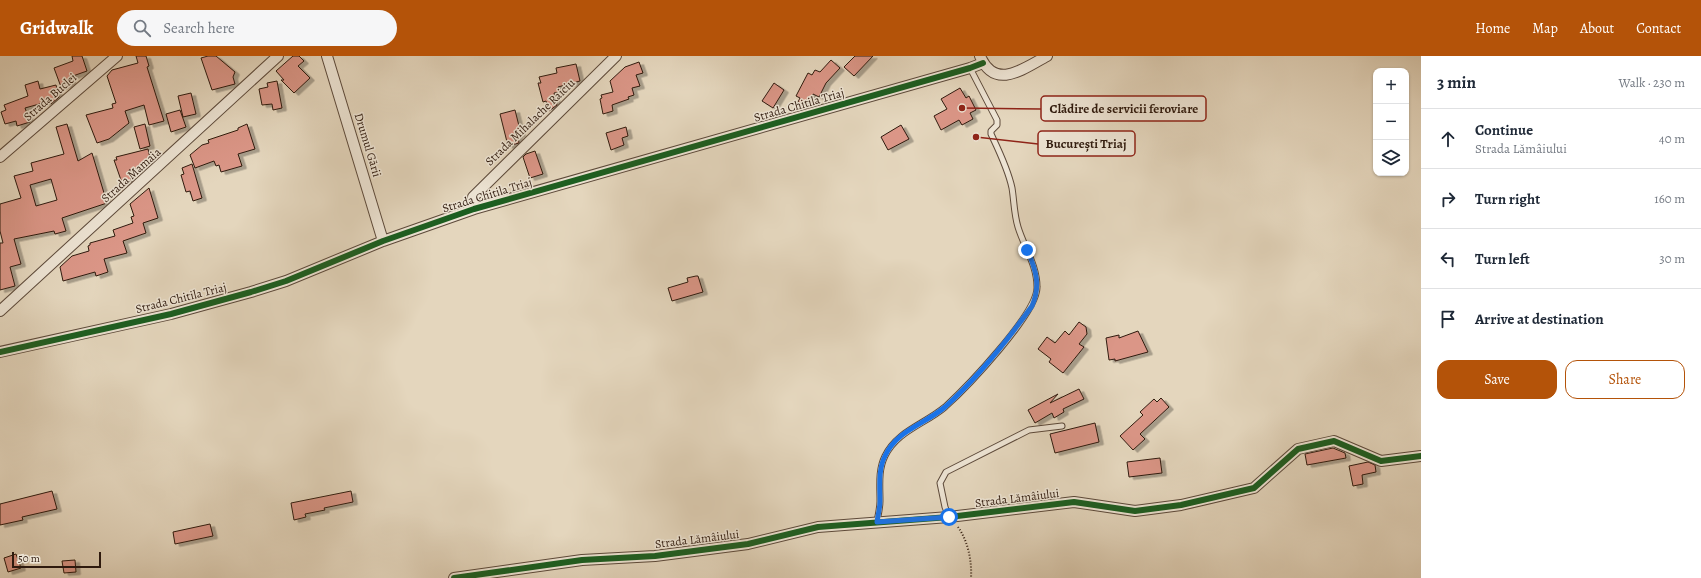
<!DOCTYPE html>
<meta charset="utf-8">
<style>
:root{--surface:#fff;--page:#f6f6f7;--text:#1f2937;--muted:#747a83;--line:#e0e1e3;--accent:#b45309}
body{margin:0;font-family:Alegreya,serif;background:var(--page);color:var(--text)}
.controls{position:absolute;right:12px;top:12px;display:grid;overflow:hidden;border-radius:8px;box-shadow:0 1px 3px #0004}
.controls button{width:36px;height:36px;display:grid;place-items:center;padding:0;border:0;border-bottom:1px solid var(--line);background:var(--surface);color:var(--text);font:20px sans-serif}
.scale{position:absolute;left:12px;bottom:10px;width:89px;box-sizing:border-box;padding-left:4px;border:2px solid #2f1a0e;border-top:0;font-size:11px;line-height:14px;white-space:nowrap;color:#2f1a0e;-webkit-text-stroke:3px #ede4d4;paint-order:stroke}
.stop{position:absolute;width:12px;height:12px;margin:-9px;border:3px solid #1a73e8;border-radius:50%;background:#fff}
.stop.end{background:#1a73e8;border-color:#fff;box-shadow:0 1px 4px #0008}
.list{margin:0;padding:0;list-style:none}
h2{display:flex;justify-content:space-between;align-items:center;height:52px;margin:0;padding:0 16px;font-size:17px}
h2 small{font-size:13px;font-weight:400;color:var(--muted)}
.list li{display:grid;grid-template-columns:26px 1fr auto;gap:12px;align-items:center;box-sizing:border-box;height:60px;padding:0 16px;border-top:1px solid var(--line)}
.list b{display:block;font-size:15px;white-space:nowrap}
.list p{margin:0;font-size:13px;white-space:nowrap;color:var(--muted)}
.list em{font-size:13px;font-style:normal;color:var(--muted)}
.actions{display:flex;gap:8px;padding:12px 16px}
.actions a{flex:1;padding:9px 0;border:1px solid var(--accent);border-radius:12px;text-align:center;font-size:14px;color:var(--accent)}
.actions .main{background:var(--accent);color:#fff}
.icon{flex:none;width:22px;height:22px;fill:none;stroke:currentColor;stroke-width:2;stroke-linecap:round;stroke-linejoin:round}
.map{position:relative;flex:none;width:1421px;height:522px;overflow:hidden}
header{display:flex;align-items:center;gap:24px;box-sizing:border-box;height:56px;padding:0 20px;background:var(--accent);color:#fff}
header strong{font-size:19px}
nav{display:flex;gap:22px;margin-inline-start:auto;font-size:14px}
.search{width:280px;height:36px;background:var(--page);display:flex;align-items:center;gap:10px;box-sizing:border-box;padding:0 14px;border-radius:22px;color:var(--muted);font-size:15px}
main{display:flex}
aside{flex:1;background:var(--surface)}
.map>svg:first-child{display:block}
.building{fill:#db9687;stroke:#2f1a0e;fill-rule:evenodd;filter:url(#shadow)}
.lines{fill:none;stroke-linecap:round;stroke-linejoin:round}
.service-casing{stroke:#5c493a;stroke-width:7}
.minor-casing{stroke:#5c493a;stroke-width:12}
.path{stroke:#2f1a0e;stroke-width:2;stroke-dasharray:1 2;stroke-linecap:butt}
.service{stroke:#ede4d4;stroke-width:5}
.minor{stroke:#ede4d4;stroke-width:10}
.cycleway-casing{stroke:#ede4d4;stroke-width:8}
.cycleway{stroke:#1b5e20;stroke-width:6}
.route{stroke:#1a73e8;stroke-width:5}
.labels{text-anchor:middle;stroke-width:3;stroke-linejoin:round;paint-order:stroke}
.street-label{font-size:12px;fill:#2f1a0e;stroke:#ede4d4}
.leader{fill:none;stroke:#8f2418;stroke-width:1.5}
.callout-dot{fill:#8f2418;stroke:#ede4d4;stroke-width:1.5}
.callout{fill:#ede4d4;stroke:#8f2418;stroke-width:1.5}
.callout-label{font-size:13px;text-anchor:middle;font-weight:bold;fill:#2f1a0e}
</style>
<header>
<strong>Gridwalk</strong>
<div class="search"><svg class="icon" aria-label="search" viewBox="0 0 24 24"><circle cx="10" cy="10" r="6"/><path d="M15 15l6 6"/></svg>Search here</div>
<nav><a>Home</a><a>Map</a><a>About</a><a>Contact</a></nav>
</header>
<main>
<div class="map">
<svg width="1421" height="522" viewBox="0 0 1421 522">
<defs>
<filter id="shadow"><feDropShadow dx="4.5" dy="2.5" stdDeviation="0" flood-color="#0004"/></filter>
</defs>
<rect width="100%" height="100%" fill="#e4d6bd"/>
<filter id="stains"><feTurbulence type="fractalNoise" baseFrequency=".005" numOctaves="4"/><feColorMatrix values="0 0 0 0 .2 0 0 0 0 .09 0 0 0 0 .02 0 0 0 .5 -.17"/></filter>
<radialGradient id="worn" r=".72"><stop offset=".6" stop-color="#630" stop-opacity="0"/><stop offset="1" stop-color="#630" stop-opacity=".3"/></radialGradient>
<path class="building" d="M72,0h10l5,15 -17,6 2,6 -11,4 -7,-19 19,-7z
M136,0h10l3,10 -2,1 17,54 -15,4 -5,-20 -19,6 4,12 -20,16 -12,4 -11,-28 27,-7 -1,-4 4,-1 -9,-27 5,-6 26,-7z
M208,0h8l19,16 -2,5 2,7 -23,6 -11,-32z
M293,0h6l5,5 -6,5 12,12 -16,15 -13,-13h3l-8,-9z
M855,0h18l-19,20 -10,-9z
M831,4l9,8 -14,15 -7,14 -6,-3 -3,7 -13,3 3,-6 -4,-2 12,-23 4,2 3,-5 5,2z
M639,6l4,11 -7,2 4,11 -8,2 2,7 -6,2 1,2 -17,6 1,6 -10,3 -3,-15 2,-1 -1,-3 12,-3 -3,-11 15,-14z
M576,8l4,17 -22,6 2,5 -6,1 3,12 -8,6 -3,-10 -3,1 -5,-19h3l-2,-6 18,-4 -1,-5z
M38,25l2,8 16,-4 3,12 -8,7 -1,-3 -25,7 5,14 -13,4 -1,-5 -11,3 -4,-12 5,-2 -2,-5 24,-9 -3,-11z
M277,25l5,27 -9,2 -1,-6 -10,1 -3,-16 9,-2 -1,-4z
M774,27l10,7 -11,18 -11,-7z
M960,32l6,10 3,-2 7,14 -6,3 3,6 -11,6 -3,-5 -18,10 -7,-14 13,-7 -6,-10z
M191,37l5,21 -13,3 -5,-21z
M180,54l6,17 -15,5 -5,-18z
M515,54l6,24 -3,1 1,8 -11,3 -8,-32z
M67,68l11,37 14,-8 15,50 -45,15 4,13 -11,3 -1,-3 -40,8 7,25 -11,3 5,19 -15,4v-47h3l-3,-12v-27l21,-6 -7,-22 19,-5 -2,-8 33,-9 -8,-27zM51,123l6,21 -21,6 -6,-21z
M145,68l5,22 -10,3 -6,-22z
M247,68l8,25 -17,5 4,12 -21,6 -2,-7 -3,1 -2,-5 -19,7 -5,-13 12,-10 7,-2 -1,-3 30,-10v-2z
M901,69l8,14 -21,11 -7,-13z
M626,71l2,9 -6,2 2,7 -13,5 -5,-17z
M148,93l3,13 -7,2 1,3 -16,3 2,10 -9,3 -8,-23h3l-1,-3z
M535,95l8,23 -13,4 -7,-21 3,-3z
M192,108l10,34 -9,3 -3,-10 -4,1 -5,-17 3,-1 -2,-6z
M149,132l9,30 -15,5 3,10 -23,8 4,12 -23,6 4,13 -12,4 -1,-4 -32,9 -3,-14 12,-11 17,-5 -1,-5 2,-1v-2l25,-7 -2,-6 20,-7 -2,-6 3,-1 -4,-12z
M696,220h2l5,16 -31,9 -4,-13 20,-6 -1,-4z
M1079,266l7,5 1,7 -8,10 5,3 -21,26 -14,-11 2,-3 -13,-10 9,-12 8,6 10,-12 4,4z
M1138,275l10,21 -33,9v-2l-6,1 -3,-22 13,-3v3z
M1079,333l5,10 -21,10 1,3 -10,6 -2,-5 -17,10 -7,-13 30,-16 -8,9z
M1161,342l8,9 -29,27 5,5 -12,11 -13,-14 23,-21 -3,-3 14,-13 3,3z
M1095,367l4,19 -44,11 -5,-19z
M1333,392l12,5 1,5 -39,7 -2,-11z
M1160,402l2,15 -33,4 -2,-15z
M1368,406l7,3 1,7 -14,3 1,9 -10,2 -4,-20z
M52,435l5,18 -35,8 1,3 -23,5v-21z
M351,435l2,11 -29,6 1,2 -20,4 1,3 -12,3 -3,-17z
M210,468l3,12 -38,8 -2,-12z
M16,498l5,14 -13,4 -4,-14z
M75,504l1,12 -12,1 -2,-12z"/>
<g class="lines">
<g class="service-casing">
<path id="service" d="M949,461l-4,-10 -5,-24 6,-11 83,-42 33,-4
M877,466c1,-7 3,-14 3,-21 0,-15 -2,-31 5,-45 12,-25 40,-32 60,-49 21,-19 93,-94 92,-120 0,-22 -13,-40 -19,-60 -4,-13 -4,-27 -6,-39 -4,-19 -13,-37 -21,-54v-3l6,-6v-5l-27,-52"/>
</g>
<g class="minor-casing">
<path id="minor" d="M327,0l56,185
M980,0c15,35 43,13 67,0
M0,101l117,-101
M474,153l-1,-12 143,-141
M0,255l278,-255
M0,296l171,-38 80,-22 35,-11 97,-40 91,-32 496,-141 13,-5
M454,522l128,-18 73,-4 93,-12 70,-17 131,-10 125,-15 61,9 46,-6 73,-17 44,-39 36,-8 47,20 40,-5"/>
</g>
<path class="path" d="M958,471c10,14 14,34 13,51"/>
<use href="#service" class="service"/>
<use href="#minor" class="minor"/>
<g class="cycleway-casing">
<path id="cycleway" d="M0,296l171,-38 80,-22 35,-11 97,-40 91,-32 496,-141 13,-5
M454,522l128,-18 73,-4 93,-12 70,-17 131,-10 125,-15 61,9 46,-6 73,-17 44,-39 36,-8 47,20 40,-5"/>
</g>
<use href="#cycleway" class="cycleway"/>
</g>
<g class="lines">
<path class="route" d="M949,461l-72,5c1,-7 3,-14 3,-21 0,-15 -2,-31 5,-45 12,-26 40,-32 60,-49 33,-30 62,-66 87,-101 9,-20 4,-37 -5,-56"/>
</g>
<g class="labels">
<g class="street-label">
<text transform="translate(50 41) rotate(-41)" y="4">Strada Buclei</text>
<text transform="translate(799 49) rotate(-16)" y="4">Strada Chitila Triaj</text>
<text transform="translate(530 66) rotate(-44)" y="4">Strada Mihalache Raiciu</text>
<text transform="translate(368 89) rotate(73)" y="4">Drumul Gării</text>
<text transform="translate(131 119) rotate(-42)" y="4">Strada Mamaia</text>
<text transform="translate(487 139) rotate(-17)" y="4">Strada Chitila Triaj</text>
<text transform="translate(181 242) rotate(-14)" y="4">Strada Chitila Triaj</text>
<text transform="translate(1017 442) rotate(-7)" y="4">Strada Lămâiului</text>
<text transform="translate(697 483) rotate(-7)" y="4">Strada Lămâiului</text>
</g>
</g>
<path class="leader" d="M962 52L1041 53M976 81L1038 88"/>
<g class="callout-dot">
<circle cx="962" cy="52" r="4"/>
<circle cx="976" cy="81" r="4"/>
</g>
<g class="callout">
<rect x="1041" y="40" width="165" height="25" rx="4"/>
<rect x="1038" y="75" width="97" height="25" rx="4"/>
</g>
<g class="callout-label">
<text x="1124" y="57">Clădire de servicii feroviare</text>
<text x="1086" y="92">București Triaj</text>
</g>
<rect width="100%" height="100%" filter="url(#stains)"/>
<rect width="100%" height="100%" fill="url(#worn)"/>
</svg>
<div class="controls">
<button>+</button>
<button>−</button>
<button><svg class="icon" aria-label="layers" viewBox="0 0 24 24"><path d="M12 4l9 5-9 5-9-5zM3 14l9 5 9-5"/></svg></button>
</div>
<div class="scale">50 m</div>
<div class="stop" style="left:949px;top:461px"></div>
<div class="stop end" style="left:1027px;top:194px"></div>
</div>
<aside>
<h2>3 min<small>Walk · 230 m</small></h2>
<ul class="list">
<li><svg class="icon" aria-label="ahead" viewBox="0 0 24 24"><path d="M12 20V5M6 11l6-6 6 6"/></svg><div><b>Continue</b><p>Strada Lămâiului</p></div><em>40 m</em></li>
<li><svg class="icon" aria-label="right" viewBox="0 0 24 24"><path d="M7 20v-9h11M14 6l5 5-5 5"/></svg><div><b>Turn right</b></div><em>160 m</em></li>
<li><svg class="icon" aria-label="left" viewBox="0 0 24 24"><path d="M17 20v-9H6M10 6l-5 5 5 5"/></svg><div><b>Turn left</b></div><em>30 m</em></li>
<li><svg class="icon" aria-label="arrive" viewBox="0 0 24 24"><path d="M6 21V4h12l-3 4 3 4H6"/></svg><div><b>Arrive at destination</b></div></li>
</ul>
<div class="actions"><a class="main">Save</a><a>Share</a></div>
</aside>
</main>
